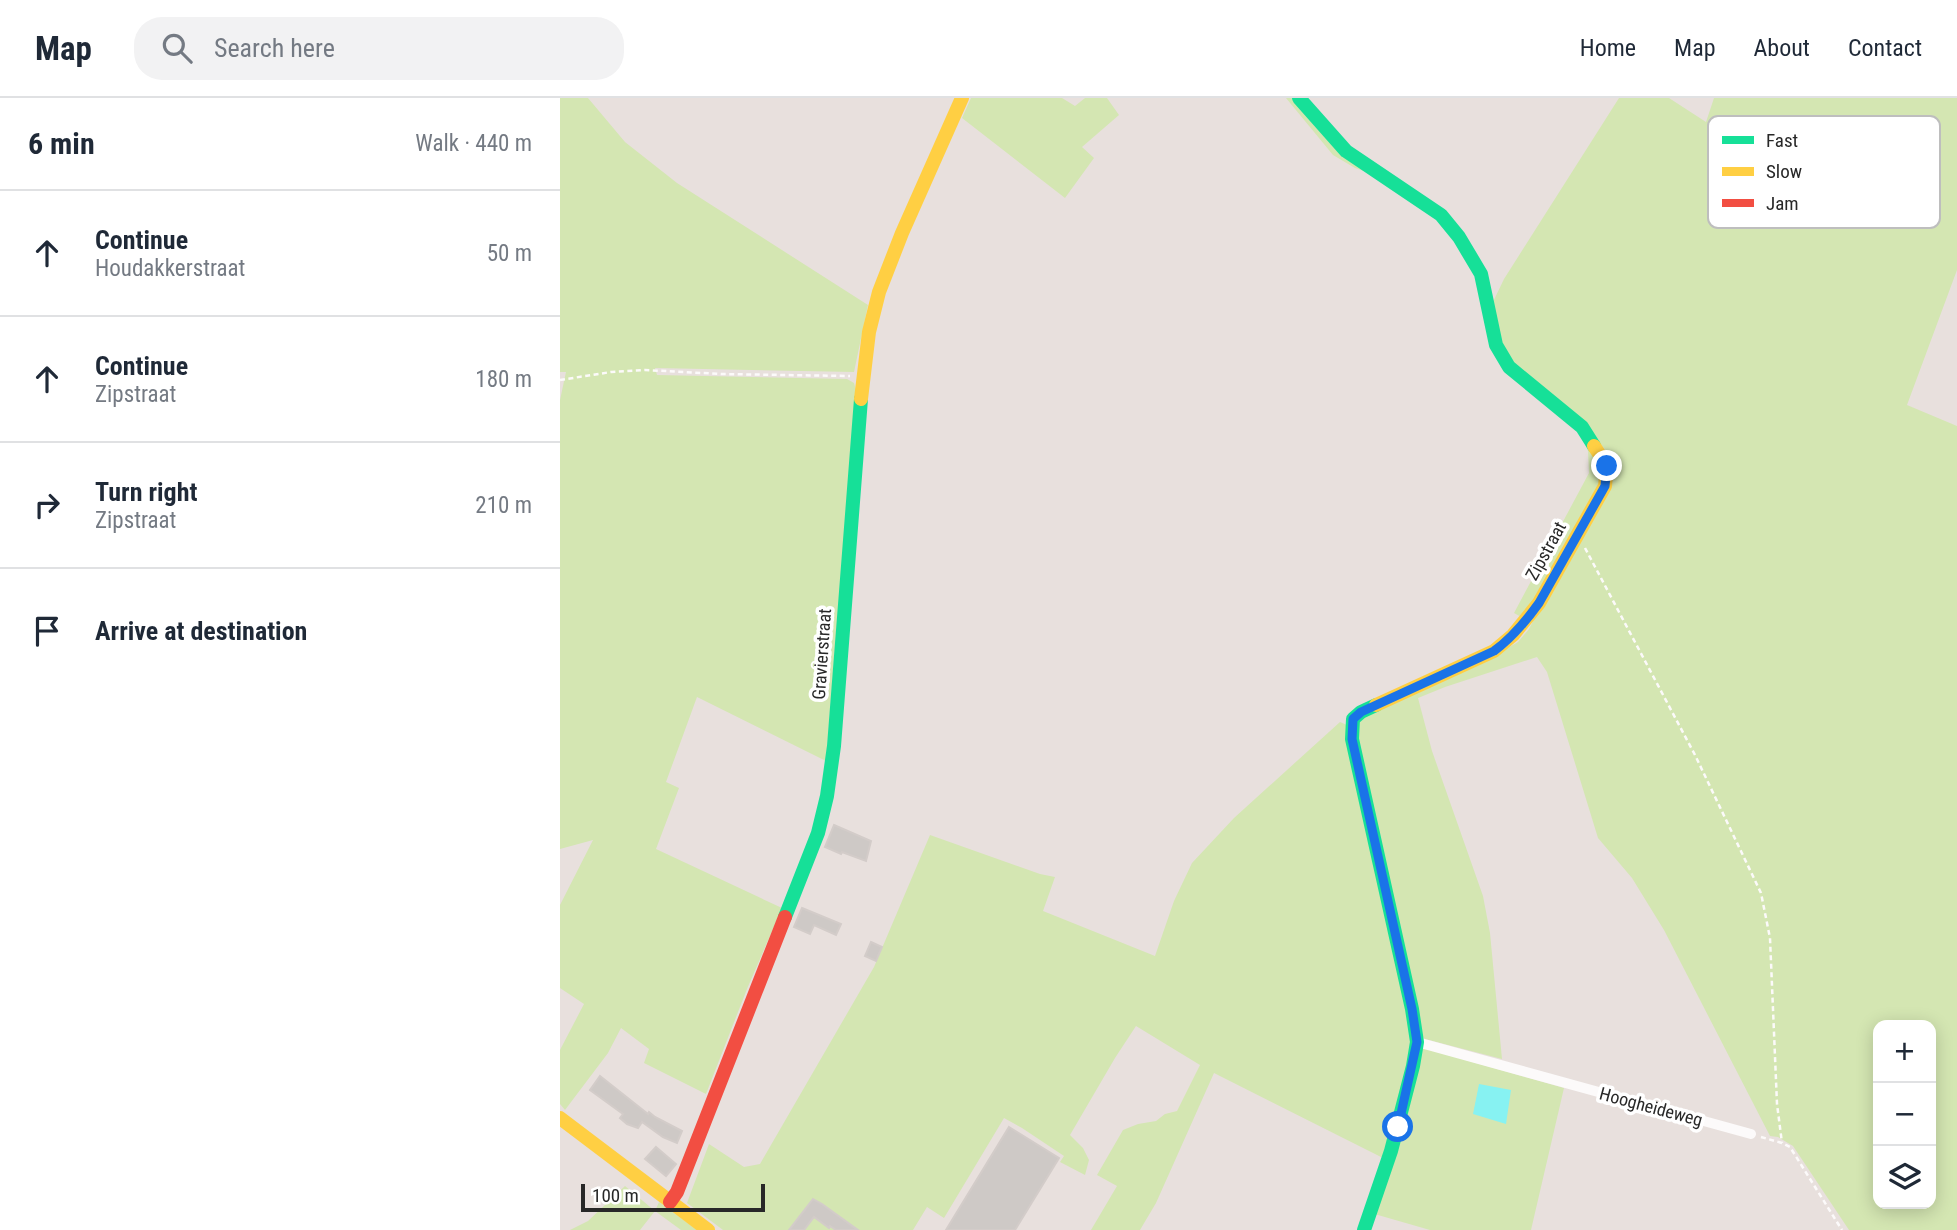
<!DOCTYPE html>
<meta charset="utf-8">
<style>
:root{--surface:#fff;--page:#f2f2f3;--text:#1f2937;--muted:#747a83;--line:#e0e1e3}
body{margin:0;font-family:"Roboto Condensed",sans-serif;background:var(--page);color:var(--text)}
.controls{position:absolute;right:21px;bottom:21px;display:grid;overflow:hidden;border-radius:14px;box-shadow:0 4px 18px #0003}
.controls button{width:63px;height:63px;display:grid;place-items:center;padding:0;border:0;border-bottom:2px solid var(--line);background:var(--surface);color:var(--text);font:35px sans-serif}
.scale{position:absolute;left:21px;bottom:18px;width:184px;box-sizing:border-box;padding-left:7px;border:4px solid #282828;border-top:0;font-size:19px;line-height:24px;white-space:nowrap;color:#282828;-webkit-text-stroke:5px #fff;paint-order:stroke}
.stop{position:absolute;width:21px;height:21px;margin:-16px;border:5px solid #1a73e8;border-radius:50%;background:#fff}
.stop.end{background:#1a73e8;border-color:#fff;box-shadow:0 2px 7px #0008}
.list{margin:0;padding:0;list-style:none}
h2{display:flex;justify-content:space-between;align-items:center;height:91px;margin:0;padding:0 28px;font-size:30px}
h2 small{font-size:23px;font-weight:400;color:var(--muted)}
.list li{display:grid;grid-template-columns:46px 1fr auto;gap:21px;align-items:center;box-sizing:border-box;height:126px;padding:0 28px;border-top:2px solid var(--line)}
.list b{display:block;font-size:26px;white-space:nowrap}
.list p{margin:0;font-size:23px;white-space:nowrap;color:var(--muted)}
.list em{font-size:23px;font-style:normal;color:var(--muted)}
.icon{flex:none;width:38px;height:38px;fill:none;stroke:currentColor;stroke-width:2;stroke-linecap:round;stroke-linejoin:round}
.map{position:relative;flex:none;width:1397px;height:1132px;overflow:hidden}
header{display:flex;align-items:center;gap:42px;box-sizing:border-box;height:98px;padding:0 35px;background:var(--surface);border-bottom:2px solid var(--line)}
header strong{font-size:33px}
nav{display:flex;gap:38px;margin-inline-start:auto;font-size:24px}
.search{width:490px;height:63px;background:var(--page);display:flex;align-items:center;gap:18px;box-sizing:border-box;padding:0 24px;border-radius:28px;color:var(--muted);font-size:26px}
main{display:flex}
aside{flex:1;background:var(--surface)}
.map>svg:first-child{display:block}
.green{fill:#d4e6b2;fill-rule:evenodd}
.water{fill:#87f2f2}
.building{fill:#cec9c6;stroke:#d3ccc9;stroke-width:2}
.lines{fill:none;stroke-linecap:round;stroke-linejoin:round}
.path{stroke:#fcfafa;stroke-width:2.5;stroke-dasharray:5 3.5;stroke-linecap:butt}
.street{stroke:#fcfafa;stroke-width:10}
.fast{stroke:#16e098;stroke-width:14}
.slow{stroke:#ffcf43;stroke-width:14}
.jam{stroke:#f24e42;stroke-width:14}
.route{stroke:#1a73e8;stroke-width:9}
.labels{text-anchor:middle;stroke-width:7;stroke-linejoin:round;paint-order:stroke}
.street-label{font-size:18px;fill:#282828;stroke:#fff}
.key{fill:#fff;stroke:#bebebe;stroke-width:2}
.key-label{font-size:19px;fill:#282828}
</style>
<header>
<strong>Map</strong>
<div class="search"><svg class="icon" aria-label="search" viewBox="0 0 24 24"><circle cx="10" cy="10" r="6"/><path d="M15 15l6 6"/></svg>Search here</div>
<nav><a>Home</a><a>Map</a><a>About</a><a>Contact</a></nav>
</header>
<main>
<aside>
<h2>6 min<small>Walk · 440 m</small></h2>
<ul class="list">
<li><svg class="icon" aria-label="ahead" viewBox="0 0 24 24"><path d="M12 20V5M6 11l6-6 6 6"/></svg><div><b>Continue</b><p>Houdakkerstraat</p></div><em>50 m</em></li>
<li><svg class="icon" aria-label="ahead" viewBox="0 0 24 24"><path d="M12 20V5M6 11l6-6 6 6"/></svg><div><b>Continue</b><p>Zipstraat</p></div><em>180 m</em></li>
<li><svg class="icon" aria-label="right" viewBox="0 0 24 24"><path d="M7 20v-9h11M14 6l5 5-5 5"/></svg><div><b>Turn right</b><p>Zipstraat</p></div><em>210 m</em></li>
<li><svg class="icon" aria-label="arrive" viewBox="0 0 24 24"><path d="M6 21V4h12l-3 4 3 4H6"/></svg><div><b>Arrive at destination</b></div></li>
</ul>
</aside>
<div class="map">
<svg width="1397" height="1132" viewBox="0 0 1397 1132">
<rect width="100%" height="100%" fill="#e8e0dd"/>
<path class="green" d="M0,0h28l37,44 52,41 191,122 -14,67 -199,-4 2,7 190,4 7,4 2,7 -30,371 -129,-64 -31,85 13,6 -23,61 126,59 -35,81 -41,105 -62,-31 5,-14 -28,-21 -13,25 -43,57 -5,-6v-54l24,-46 -24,-16v-83l33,-65 -33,9v-449l6,-28h-6z
M411,0h91l13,8 10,-8h22l12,17 -37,32 12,11 -29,40 -103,-80z
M726,0h8l79,76 -18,-6 -22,-13z
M1059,0h50l37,24 8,-24h243v172l-50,135 50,21v804h-108l-56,-84 -15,-9 -8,-1 -106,-206 -32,-52 -34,-40 -51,-166 -10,-15 -92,30 -27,11 14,53 51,145 7,37 12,126 -77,-20 -5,-5 -66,-305 4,-10 127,-58 33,-19 11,-13 83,-165 -4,-11 -27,-31 -71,-61 -11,-20 -7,-37 12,-25zM1318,927h53v179h-53z
M1020,334l11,12 13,32 -81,142 -9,-5 75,-140 -1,-22z
M780,624l7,3 59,281 5,33 -2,22 -24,98 -171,-86 -58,130 -16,27h-49l26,-44 -20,-11 26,-45 15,-6 18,-3 9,-7 12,-3 23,-46 -64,-39 -21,32 -45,77 13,13 6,12 -4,15 -25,-13 4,-6 -42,-28 -18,-10 -60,100 -17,-11 -14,23h-190l-36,-27 22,-59 35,23 16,-3 114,-197 56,-132 110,39 15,3 -12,34 112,45 19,-55 18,-38 42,-45z
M860,949l144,41 -33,142h-101l-59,-17z
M65,1088l30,25 4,-9 38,28h-16l-26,-19 -15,19h-70l18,-9z"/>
<path class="water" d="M919,986l32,6 -5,34 -33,-10z"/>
<path class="building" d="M274,727l37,16 -5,20 -24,-9 -1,2 -16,-7z
M242,810l39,16 -5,11 -22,-10 -4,9 -16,-7z
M311,844l11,5 -6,14 -11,-5z
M40,978l48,38 1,-2 6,5 27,14 -5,12 -14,-6 -21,-15 -4,6 -11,-4 -7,-6 3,-4 -33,-24z
M449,1029l50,31 -44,72h-69z
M96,1049l20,17 -10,12 -21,-17z
M253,1101l9,5 36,26h-22l-6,-4 -1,2 -15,-11 -10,13h-15z"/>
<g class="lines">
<path class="path" d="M0,282l51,-8 34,-2 76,4 129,2
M1025,450l110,207 66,138 9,45 7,166 5,39
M1201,1039l21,6 8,4 52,83"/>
<path class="street" d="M857,944l334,92"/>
<path class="fast" d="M739,0l47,53 95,64 18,22 22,37 15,71 13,22 73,60 12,19
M225,819l33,-84 9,-37 7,-50 27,-347
M804,1132l27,-79 22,-85 4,-24 -5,-33 -60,-270 1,-20 8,-7 15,-7"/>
<path class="slow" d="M301,301l8,-67 10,-40 23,-59 60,-135
M816,607l118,-54 19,-16 26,-32 66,-117 2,-20 -13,-20
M0,1020l148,112"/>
<path class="jam" d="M110,1104l7,-10 108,-275"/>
</g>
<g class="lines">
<path class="route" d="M838,1029l19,-85 -5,-33 -60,-270 1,-20 8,-7 133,-61c18,-13 32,-30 45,-48l66,-117 2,-20"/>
</g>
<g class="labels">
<g class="street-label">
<text transform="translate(986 453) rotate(-61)" y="6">Zipstraat</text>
<text transform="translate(262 556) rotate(-86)" y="6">Gravierstraat</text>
<text transform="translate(1091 1009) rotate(15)" y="6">Hoogheideweg</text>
</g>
</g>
<rect x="1148" y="18" width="232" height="112" rx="10" class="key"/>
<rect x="1162" y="38" width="32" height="8" fill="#16e098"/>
<rect x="1162" y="69" width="32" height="9" fill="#ffcf43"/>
<rect x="1162" y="101" width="32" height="8" fill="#f24e42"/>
<g class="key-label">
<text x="1206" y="49">Fast</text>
<text x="1206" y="80">Slow</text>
<text x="1206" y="112">Jam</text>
</g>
</svg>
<div class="controls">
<button>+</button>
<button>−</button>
<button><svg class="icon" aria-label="layers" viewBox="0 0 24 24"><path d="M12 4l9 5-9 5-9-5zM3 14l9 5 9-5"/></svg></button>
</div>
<div class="scale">100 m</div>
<div class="stop" style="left:838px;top:1029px"></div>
<div class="stop end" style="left:1047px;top:368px"></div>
</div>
</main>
